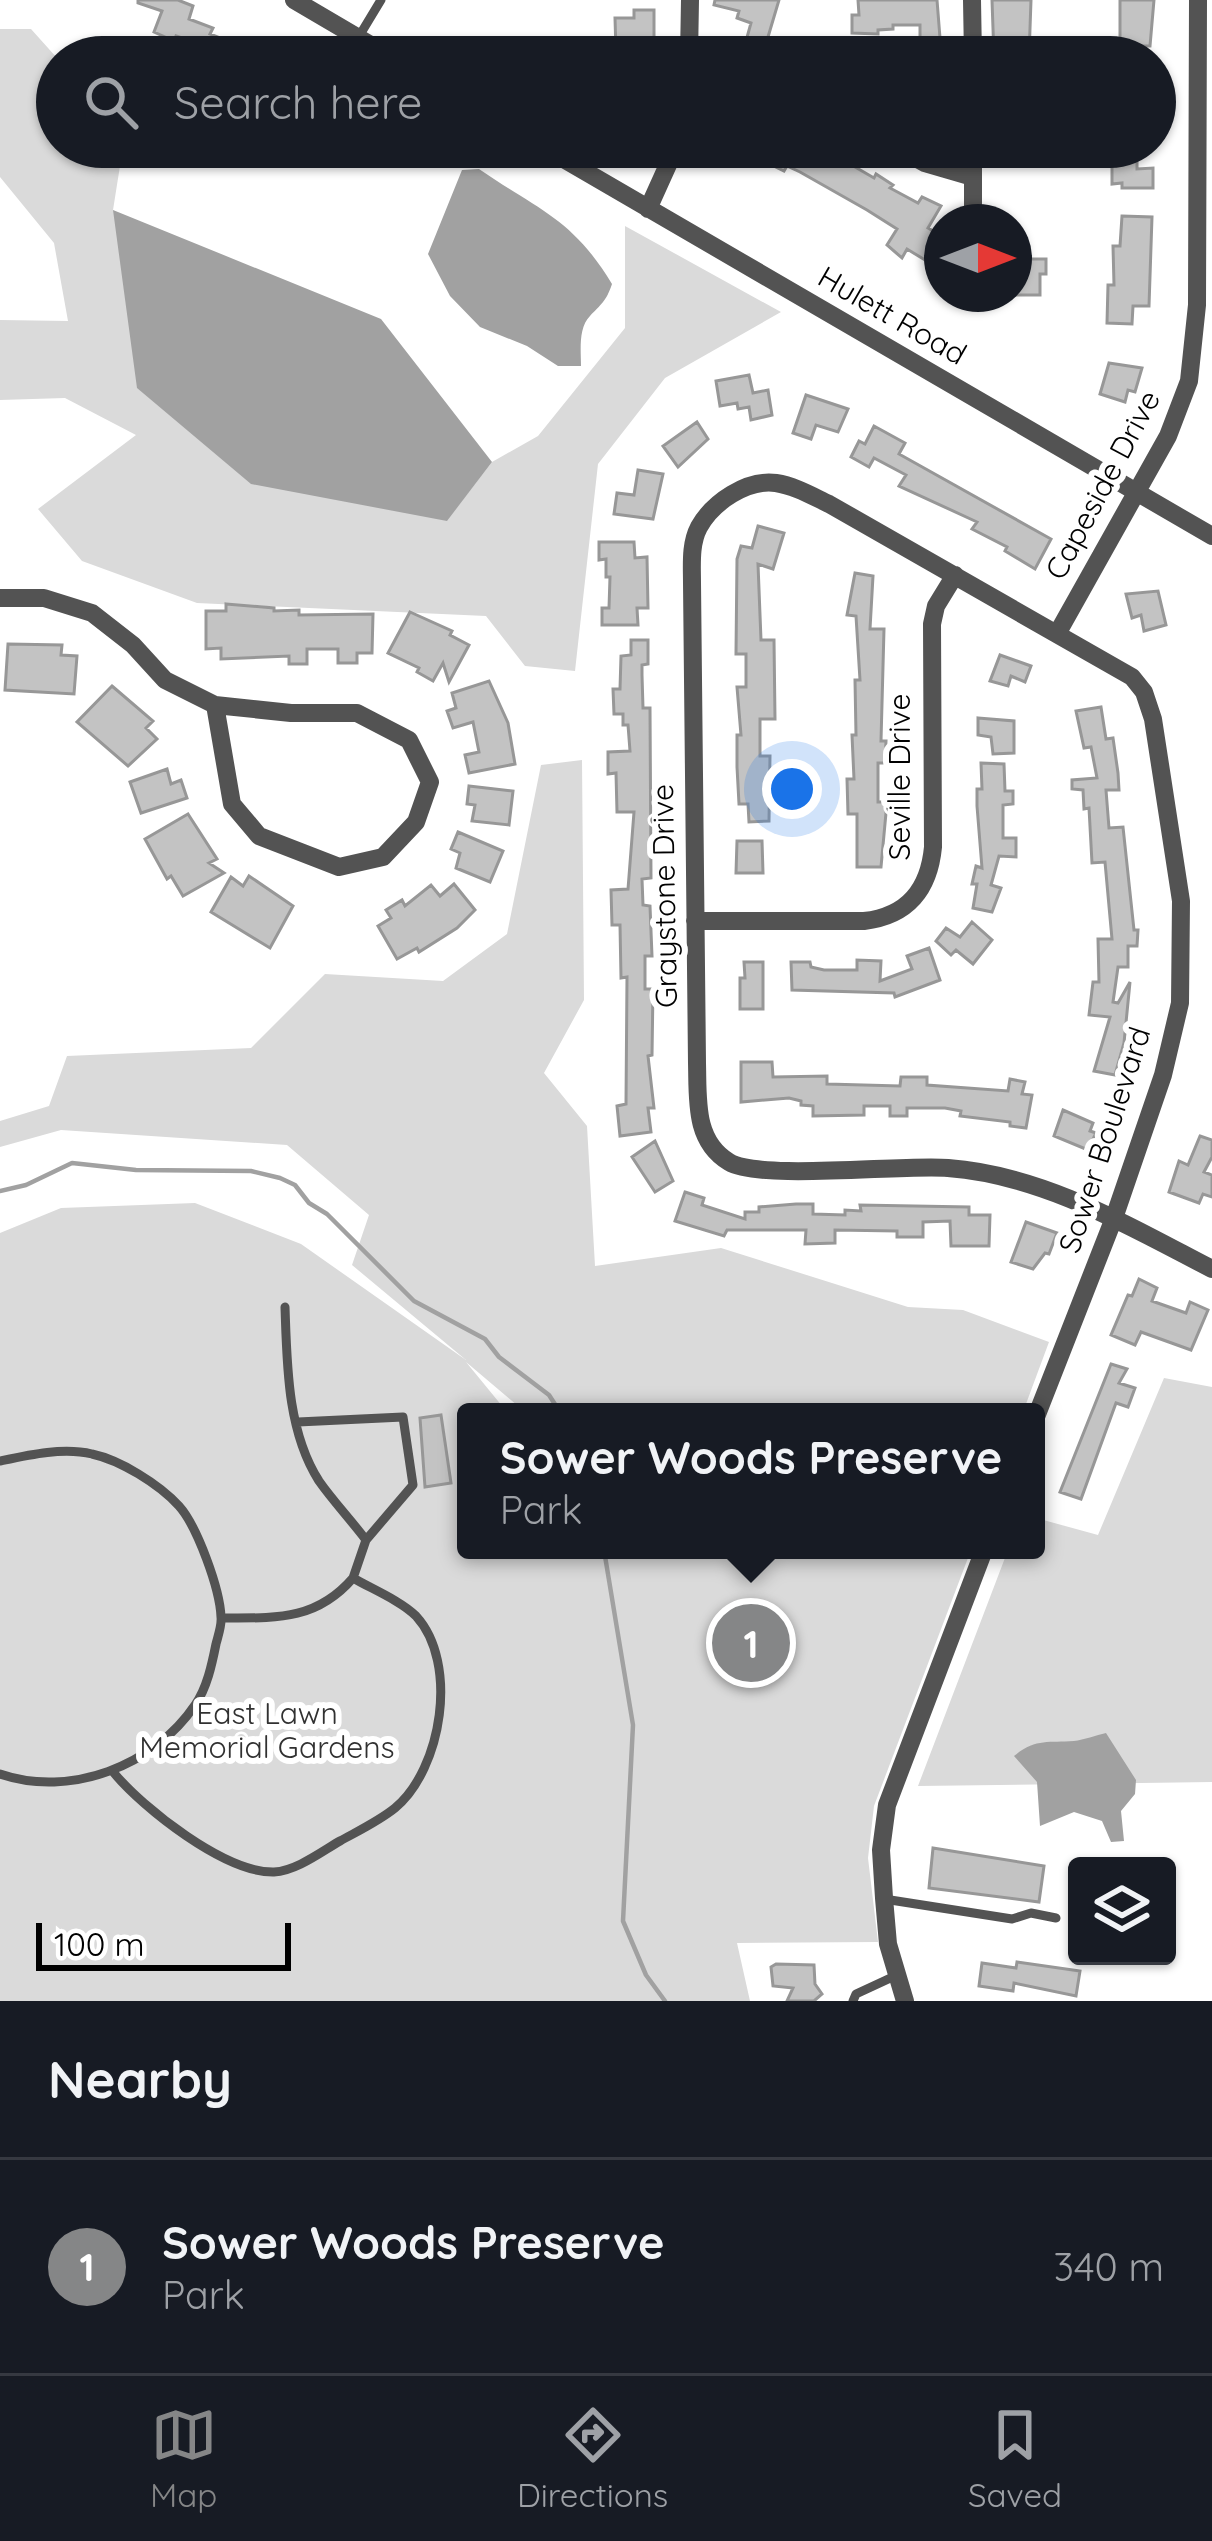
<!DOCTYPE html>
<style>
:root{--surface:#171b24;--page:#242831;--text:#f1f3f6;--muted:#9ea1a6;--line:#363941;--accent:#858687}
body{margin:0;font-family:Quicksand,sans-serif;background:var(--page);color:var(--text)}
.controls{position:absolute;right:36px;bottom:36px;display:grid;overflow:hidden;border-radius:12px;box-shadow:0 3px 9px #0004}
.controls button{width:108px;height:108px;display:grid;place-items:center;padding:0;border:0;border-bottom:3px solid var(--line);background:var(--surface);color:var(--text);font:60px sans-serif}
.compass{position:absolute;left:924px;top:204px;width:108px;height:108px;border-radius:50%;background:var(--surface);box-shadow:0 3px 9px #0004;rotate:90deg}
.scale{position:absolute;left:36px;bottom:30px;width:255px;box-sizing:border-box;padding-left:12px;border:6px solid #000;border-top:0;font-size:33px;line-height:42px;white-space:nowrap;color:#000;-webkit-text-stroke:9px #fff;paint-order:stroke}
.you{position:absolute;left:792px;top:789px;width:42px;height:42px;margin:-30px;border:9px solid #fff;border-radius:50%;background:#1a73e8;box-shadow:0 0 0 18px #1a73e833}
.badge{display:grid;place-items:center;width:78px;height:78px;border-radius:50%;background:var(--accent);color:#fff;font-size:39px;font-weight:700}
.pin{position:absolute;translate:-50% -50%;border:6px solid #fff;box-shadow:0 3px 12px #0006}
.popup{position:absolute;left:457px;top:1403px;width:588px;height:156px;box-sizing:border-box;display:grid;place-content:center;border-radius:12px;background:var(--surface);filter:drop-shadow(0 3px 9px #0005);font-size:39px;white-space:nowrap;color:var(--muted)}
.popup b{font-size:45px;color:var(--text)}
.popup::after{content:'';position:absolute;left:50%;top:100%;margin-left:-24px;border:24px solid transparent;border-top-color:var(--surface)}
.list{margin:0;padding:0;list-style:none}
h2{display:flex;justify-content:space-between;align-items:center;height:156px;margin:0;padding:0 48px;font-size:51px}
h2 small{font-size:39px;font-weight:400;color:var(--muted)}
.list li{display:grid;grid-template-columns:78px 1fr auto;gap:36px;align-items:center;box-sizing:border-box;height:216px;padding:0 48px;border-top:3px solid var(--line)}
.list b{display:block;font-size:45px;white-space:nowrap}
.list p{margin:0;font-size:39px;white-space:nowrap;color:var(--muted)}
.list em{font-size:39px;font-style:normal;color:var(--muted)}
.icon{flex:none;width:66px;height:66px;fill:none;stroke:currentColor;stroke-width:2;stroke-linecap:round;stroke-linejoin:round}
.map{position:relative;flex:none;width:1212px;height:2001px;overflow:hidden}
.search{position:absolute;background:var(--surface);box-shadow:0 3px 9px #0004;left:36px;right:36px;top:36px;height:132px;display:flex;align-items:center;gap:30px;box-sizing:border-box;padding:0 42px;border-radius:66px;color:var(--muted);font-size:45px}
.sheet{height:372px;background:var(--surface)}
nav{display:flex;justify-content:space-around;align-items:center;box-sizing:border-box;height:168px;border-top:3px solid var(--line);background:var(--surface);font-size:33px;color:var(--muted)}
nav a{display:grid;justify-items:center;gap:6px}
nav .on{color:var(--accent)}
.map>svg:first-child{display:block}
.green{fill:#dadada}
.water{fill:#a1a1a1}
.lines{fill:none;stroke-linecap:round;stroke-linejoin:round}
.stream{stroke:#a1a1a1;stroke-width:4.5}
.building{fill:#c3c3c3;stroke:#979797;stroke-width:3}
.service{stroke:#535353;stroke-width:9}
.minor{stroke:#535353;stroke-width:18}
.labels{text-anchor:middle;stroke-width:12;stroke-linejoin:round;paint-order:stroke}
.street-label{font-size:30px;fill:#000;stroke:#fff}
.park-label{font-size:30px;fill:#313131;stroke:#fff}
</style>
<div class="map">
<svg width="1212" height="2001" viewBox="0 0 1212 2001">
<rect width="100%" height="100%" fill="#fff"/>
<path class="green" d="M0,29h31l26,29v89h66l-10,63 334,310 45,-58 46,-26 87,-108v-102l156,86 -116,66 -67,86 -23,207 -50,-5 -39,-50 -289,-13 -115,-42 -44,-52 98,-74 -71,-37 -65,2v-80l68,1 -14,-78 -54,-66z
M582,760l2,240 -40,73 43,53 8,140 126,-18 187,59 55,3 86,32 -26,70h-498l-59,-50 41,50h-41v138h505l-97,256 -6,52 10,84 -141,1 13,58h-750v-768l61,-25 134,-5 106,41 165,116 -114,-95 17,-50 -82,-70 -226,-15 -61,17v-26l49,-15 18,-50 184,-8 74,-74 118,7 64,-47 34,-169z
M1164,1378l48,9v395l-294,4 90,-236h28v-32l62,17z"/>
<path class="water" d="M479,169c61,42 93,49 133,115 -6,18 -11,20 -22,32 -12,12 -9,35 -9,50h-23l-31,-20 -47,-19 -30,-31 -22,-42 34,-84z
M113,210l268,109 111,143 -45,59 -196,-37 -114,-96z
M1106,1733l30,47 -1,14 -14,17 3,30 -13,1 -9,-21 -28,-9 -34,14 -3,-44 -23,-26c22,-18 34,-13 60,-15 10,-1 22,-6 32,-8z"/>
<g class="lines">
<path class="stream" d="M0,1191l26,-6 46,-22 64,7 115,1 29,7 15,7 14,18 18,11 87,87 71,38 14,18 50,38 11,17
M604,1550l29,175 -10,196 23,54 19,26"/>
</g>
<path class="building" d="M138,0h40l15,6 -4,13 24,9 -3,6 37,15 4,-10 17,8 -3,10h-44l2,-5 -47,-16 -2,5 -20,-9 8,-21 -24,-8z
M715,0h64l-14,47 -19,-6 5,-18 -14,-5 2,-7 -25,-6z
M858,0h79l3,38h-20v-13h-27v4l-15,1v4l-26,-1v-18h7z
M992,0h39l-2,57h-35z
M1120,0h34l-4,46h-30z
M634,10h20v41h-38l-1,-33h19z
M782,147h41l28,13 -1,4 24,14 2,-4 17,11 -3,3 28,15 4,-6 19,9 -13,22 12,7 -15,25 -18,-11 -5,9 -15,-13 10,-16 -30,-19 -67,-38 -13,-6 -3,5 -12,-6z
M1112,149h25v20l16,-1v20h-31v-5l-10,1z
M1122,216l30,1 -3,89h-16l-1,18 -25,-1 1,-38h6l-1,-39h7z
M1014,259h32v15h-6v21h-26z
M1109,363l33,5 -7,24 -7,-2 -3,12 -25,-8z
M749,375l4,18 15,-3 4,25 -21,5 -2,-13 -11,2 -1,-6 -17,3 -4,-25z
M806,395l42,14 -10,23 -22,-7 -5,14 -18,-6z
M697,422l11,17 -30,28 -15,-21z
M874,426l31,17 -6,11 152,85 -16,30 -30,-18 2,-4 -35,-18 5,-7 -78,-36 7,-11 -32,-17 -5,9 -18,-10 8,-16 6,3z
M638,470l25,4 -10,45 -39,-5 3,-21 17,2z
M758,526l26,7 -11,36 -15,-5 3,76h13l1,79h-15v37h10l-1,65 -20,1 -1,-18h-9l-2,-37v-32h4l-4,-48h9v-33h-10l1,-95 4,-13 11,2z
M599,542h35l1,16 12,-1 1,51h-11l1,17h-36v-17h7l1,-31h-4v-18l-7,1z
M855,573l18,3 -3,53h14l-3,112h5l-1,22h-7v39h9l-6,65h-24v-53h-9l-1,-35h7l-2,-44h4l-1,-55h5l-4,-64 -9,-1z
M1158,591l8,34 -22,6 -3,-16 -9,3 -6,-24z
M226,604l48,4v3l25,-1v5l74,-1 -1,39h-15v10h-19v-14h-31v15h-18v-8l-68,3v-11l-15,1v-38h20z
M410,612l42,19 -2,4 19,10 -20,37 -6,-19 -10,18 -16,-9 2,-4 -31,-15z
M631,640h17v24l-6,1v10l1,33h7l1,170 -9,1 1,26 7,1 2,50h-7v33h8l-1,66 -4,1 6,52h-6l3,24 -31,4 -3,-30 9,-2 1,-127 -6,1 -1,-53h-8l-1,-35 17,-1 6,-77h-17l-1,-39 -8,1v-22l22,-1 -2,-26h-5v-11h-9l-1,-25h7l1,-33 10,-1z
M8,644l54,1 -1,10 16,1 -3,38 -69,-4z
M1000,655l31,11 -6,16 -14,-6 -3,10 -18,-5z
M489,681l19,42 7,41 -46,9 -4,-18 14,-3 -6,-30 -20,6 -6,-17 9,-3 -4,-15z
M112,686l41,35 -7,7 11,11 -29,27 -51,-44z
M1101,707l5,32 7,-1 5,35 1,17h-13l3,38 14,-1 11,103h4l-1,16h-9v21h-10l-5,35 5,1 12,-21 -6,61 -9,32 -21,-4 16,-54 -21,-2 4,-33h6l-1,-43h14l-7,-77 -13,1 -3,-55 -5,1 -1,-19 -11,-1v-9l25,-2 -6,-31 -7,1 -8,-37z
M978,718l36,3v32l-21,1 -2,-17 -13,-2z
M981,763l23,1 1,27h8v13l-10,1v33h13v19l-17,-1 -8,29 10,3 -9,24 -19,-4 4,-24h-5l4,-18 6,2 -5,-62v-17h5z
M167,769l4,15 10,-4 6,18 -46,15 -11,-31z
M469,786l44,5 -4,34 -37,-4 3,-16 -8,-1z
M188,814l29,45 -8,4 15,10 -41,23 -12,-20 -4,3 -22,-40z
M458,832l45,19 -13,31 -34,-14 4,-15 -9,-4z
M737,841h25l1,32h-27z
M249,876l44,30 -23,42 -59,-36 20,-35 12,9z
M454,884l21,26 -18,18 -38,24 -2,-4 -20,11 -19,-33 13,-8 -5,-8 16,-10 3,6 26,-21 9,11z
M972,922l20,18 -19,24 -17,-14 -5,5 -15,-14 10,-13 14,9z
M929,948l11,32 -45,17 -1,-4 -102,-3 -1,-28h19l1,5 13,3h33v-10l24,1 -1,20 32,-12 -5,-13z
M744,962h19v47h-23v-31h5z
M741,1062h31l1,15 54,-1v8l73,2 1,-9h26v8l81,6 2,-12 15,3 -3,12 10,1 -6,33 -16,-2v-4l-50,-6 1,-5 -16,-3h-38v8h-17v-10h-26v9l-51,1v-10l-12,-1v-4l-12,-3 -48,4z
M1063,1110l30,13 -3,8 6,2 -8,17 -34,-14z
M1200,1136l12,4v17l-8,15 8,3v22l-9,-3 -4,9 -30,-11 10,-31 9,4z
M655,1141l18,40 -18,11 -23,-35z
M685,1192l19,6 -2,7 43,14v-7h14v-5l37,-3h17v10l32,1v-5l16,1 -1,-6 109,2v8h21l-1,31h-38l-1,-25 -27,1v15h-26v-6l-62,-1v13l-30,1 1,-14h-79l-3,6 -49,-15z
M1026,1222l31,11 -8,21 -4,-1 -12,16 -22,-7z
M1139,1279l18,9 -5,13 34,12 4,-11 18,8 -17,40 -50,-18 -6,13 -24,-10 17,-40 4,1z
M1111,1364l16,5 -8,14 16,5 -7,19 -12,-4 -35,96 -21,-7z
M441,1415l10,68 -26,4 -5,-69z
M933,1848l111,18 -5,36 -110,-14z
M1017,1962l63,9 -4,25 -62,-13 -1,8 -34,-5 3,-23 34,5z
M776,1964l38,1 1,19 7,10 -8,7h-27l6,-13 -20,-2 -2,-19z"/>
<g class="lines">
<path class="service" d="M358,38l23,-38
M285,1307c2,57 2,124 34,174 14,20 32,39 47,59
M298,1422l105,-5 10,68 -47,55 -13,38
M0,1461c28,-6 63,-14 92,-7 28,6 67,30 87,52 18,20 41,83 42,111 1,8 -3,19 -5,27 -4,20 -9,44 -21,61 -41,61 -125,93 -195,69
M114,1773c29,35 111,100 160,99 22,-1 47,-20 66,-31 18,-10 39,-20 55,-33 47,-39 64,-145 21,-192 -15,-15 -44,-27 -63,-38 -37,43 -78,40 -131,40
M884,1899l128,20 19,-6 25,5
M853,2001l3,-7 41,-19"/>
<path class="minor" d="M294,0l97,57
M972,0l1,57
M689,57l1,-57
M543,147l669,389
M896,147l29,16 48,14
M973,147v75
M648,209l28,-62
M0,598h44l48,15 41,32 32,35 50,25 76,8h66l52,27 21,42 -14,40 -33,35 -44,10 -80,-31 -27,-32 -17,-99
M1057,634l111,-198 21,-55 8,-76 1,-305
M695,921h169c44,-5 65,-32 69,-74l-1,-223 4,-18 19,-31
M1036,1417l78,-199 49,-143 17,-72 1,-102 -28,-182 -9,-27 -12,-15 -303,-173c-17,-8 -34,-18 -53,-21 -29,-4 -63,19 -77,44 -9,17 -7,38 -7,56l5,480c1,37 -3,78 32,99 32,19 174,2 219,6 95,7 181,58 264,101
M905,2001l-17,-57 -4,-46 -3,-48 6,-45 97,-255"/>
</g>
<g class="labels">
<g class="street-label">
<text transform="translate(892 316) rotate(30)" y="10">Hulett Road</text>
<text transform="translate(1103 485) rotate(-62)" y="10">Capeside Drive</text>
<text transform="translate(900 777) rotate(-90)" y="10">Seville Drive</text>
<text transform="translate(665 896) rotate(-91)" y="10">Graystone Drive</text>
<text transform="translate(1105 1140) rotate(-72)" y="10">Sower Boulevard</text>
</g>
<g class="park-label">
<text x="267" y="1724">East Lawn<tspan x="267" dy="34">Memorial Gardens</tspan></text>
</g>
</g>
</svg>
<div class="controls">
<button><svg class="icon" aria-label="layers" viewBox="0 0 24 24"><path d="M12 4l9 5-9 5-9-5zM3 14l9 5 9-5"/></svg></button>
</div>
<svg class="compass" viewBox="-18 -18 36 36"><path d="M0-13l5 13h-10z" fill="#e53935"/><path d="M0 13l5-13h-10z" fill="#9ea1a6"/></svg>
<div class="scale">100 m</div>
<div class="you"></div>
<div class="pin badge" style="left:751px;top:1643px">1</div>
<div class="popup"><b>Sower Woods Preserve</b>Park</div>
<div class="search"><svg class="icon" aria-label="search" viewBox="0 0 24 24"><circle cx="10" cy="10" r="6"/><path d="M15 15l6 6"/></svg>Search here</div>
</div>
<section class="sheet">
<h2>Nearby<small></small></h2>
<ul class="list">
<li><span class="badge">1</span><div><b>Sower Woods Preserve</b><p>Park</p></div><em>340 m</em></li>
</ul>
</section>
<nav>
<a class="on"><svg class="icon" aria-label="map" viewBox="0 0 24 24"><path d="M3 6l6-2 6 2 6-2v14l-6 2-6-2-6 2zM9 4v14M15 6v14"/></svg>Map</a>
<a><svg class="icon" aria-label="directions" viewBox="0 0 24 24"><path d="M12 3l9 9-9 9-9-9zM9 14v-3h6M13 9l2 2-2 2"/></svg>Directions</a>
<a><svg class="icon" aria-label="saved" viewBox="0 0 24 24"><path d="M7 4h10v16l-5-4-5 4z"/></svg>Saved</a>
</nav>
